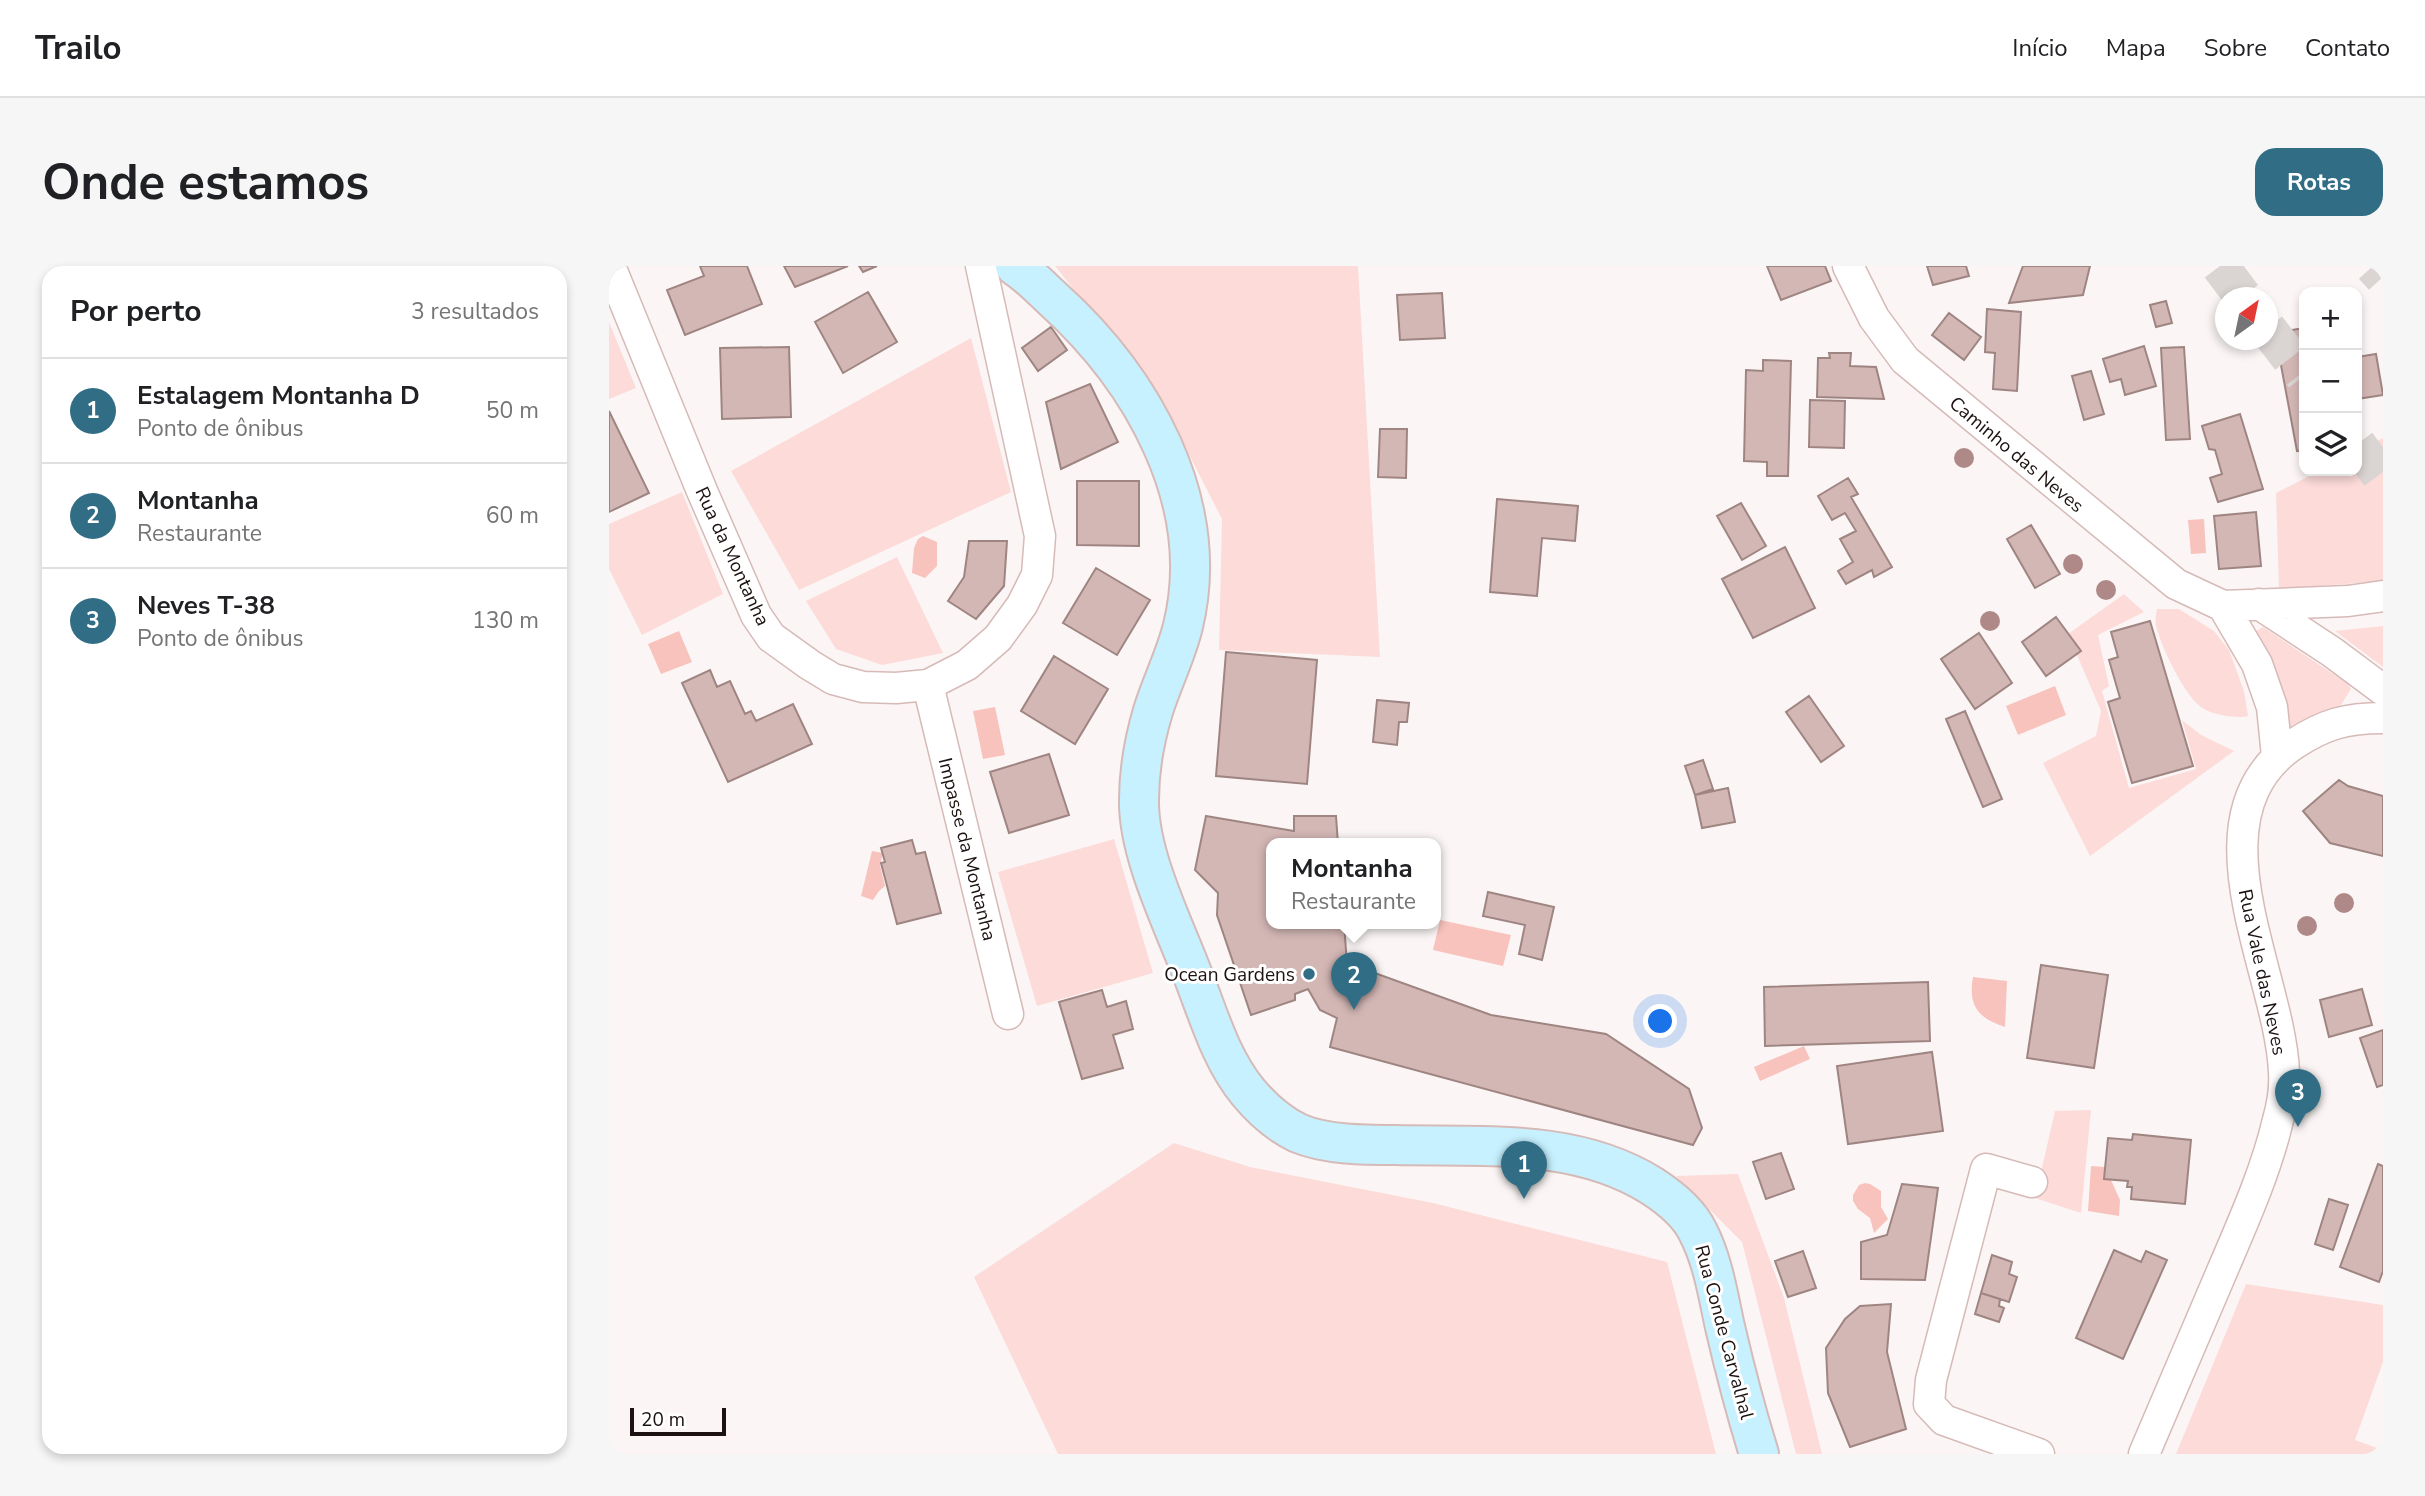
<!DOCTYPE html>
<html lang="pt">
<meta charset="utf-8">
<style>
:root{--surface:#fff;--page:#f6f6f6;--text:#202124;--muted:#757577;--line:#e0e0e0;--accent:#316e85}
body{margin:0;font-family:"Nunito Sans",sans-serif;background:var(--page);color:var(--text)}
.controls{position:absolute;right:21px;top:21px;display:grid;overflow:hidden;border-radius:14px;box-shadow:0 4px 10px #0003}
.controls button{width:63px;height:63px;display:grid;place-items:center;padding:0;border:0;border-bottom:2px solid var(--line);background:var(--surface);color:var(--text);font:35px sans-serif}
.compass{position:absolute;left:1606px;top:21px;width:63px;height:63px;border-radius:50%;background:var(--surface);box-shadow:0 4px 10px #0003;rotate:33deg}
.scale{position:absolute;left:21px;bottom:18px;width:96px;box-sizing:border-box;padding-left:7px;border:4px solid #1c1211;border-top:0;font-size:19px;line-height:24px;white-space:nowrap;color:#1c1211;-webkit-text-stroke:5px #fff;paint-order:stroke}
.you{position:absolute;left:1052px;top:756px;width:24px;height:24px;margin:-18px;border:5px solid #fff;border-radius:50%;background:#1a73e8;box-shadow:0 0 0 10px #1a73e833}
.badge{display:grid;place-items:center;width:46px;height:46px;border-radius:50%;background:var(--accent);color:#fff;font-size:23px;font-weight:700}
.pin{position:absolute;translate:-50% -58px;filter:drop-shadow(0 2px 4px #0008)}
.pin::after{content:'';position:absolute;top:37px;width:24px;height:21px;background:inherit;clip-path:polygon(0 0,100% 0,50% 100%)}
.popup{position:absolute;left:657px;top:572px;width:175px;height:91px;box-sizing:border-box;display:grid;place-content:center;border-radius:14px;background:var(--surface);filter:drop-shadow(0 2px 5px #0005);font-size:23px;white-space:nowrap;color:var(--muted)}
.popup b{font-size:26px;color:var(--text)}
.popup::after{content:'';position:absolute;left:50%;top:100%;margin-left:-14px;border:14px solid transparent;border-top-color:var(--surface)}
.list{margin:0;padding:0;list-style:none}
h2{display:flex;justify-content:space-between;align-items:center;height:91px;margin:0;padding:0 28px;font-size:30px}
h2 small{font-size:23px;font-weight:400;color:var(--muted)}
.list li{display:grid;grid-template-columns:46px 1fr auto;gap:21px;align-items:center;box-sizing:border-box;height:105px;padding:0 28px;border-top:2px solid var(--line)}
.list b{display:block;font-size:26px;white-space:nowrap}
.list p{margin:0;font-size:23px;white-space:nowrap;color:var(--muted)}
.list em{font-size:23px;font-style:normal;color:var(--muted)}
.icon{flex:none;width:38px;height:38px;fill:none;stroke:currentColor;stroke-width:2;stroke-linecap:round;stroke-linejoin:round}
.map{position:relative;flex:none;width:1774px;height:1188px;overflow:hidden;border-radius:21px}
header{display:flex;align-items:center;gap:42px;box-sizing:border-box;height:98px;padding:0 35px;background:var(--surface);border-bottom:2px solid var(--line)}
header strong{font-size:33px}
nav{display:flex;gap:38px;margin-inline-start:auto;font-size:24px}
.intro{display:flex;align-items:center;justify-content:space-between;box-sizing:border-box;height:168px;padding:0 42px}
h1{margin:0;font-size:49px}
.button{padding:18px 32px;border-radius:21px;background:var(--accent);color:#fff;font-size:24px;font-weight:700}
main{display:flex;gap:42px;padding:0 42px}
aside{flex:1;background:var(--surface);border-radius:21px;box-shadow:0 4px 10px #0003}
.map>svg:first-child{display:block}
.green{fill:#fcdbd9}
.water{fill:#f8c2bd}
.building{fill:#d3b7b5;stroke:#9f8582;stroke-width:2}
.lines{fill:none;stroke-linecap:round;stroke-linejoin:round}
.highway-tunnel{stroke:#dad4d3;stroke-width:38;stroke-dasharray:38 19;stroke-linecap:butt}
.street-casing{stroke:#d6bab8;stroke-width:33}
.secondary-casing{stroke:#d6bab8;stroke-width:42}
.street{stroke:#fff;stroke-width:30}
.secondary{stroke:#c7f1ff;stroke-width:38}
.tree{fill:#af8987}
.poi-dot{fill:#316e85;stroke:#fff;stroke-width:2.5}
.labels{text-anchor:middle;stroke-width:6;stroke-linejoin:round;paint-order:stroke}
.street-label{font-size:19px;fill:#1c1211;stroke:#fff}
.poi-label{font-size:19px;fill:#1c1211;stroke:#fff;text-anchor:end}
</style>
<header>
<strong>Trailo</strong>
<nav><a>Início</a><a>Mapa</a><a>Sobre</a><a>Contato</a></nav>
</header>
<div class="intro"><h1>Onde estamos</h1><a class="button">Rotas</a></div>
<main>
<aside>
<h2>Por perto<small>3 resultados</small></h2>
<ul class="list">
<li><span class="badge">1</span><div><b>Estalagem Montanha D</b><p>Ponto de ônibus</p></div><em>50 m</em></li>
<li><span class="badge">2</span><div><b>Montanha</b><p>Restaurante</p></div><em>60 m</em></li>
<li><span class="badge">3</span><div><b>Neves T-38</b><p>Ponto de ônibus</p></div><em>130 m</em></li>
</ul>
</aside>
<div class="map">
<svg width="1774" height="1188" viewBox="0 0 1774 1188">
<rect width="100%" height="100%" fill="#fbf6f5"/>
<path class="green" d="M446,0h303l22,391 -161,-7 3,-131 -62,-121z
M0,56l27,66 -27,11z
M362,72l40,154 -212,98 -68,-119z
M1774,172v143l-104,8 -3,-96 43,-22h38v-20z
M73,226l41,102 -81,41 -33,-66v-45z
M288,291l46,96 -61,12 -46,-16 -30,-48z
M1515,328l20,18 -46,23 11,51 -7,5 27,97 67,-19 -14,-49 19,15 33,16 -144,105 -47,-93 53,-27 5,-25 -33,-77z
M1548,343h22l35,22 15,19 15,41 4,25c-12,3 -36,-1 -47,-9 -17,-12 -40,-61 -45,-81 -1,-6 0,-11 1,-17z
M1774,360v41l-48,-36z
M1654,361l85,57 3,5 -10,16 -52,22 -35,-95z
M505,573l39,134 -116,33 -39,-134z
M1482,844l-10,103 -46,-15 20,-87z
M565,877l76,24 183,36 234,59 49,192h-658l-84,-177z
M1129,908l46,124 38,156h-26l-54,-212 -66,-66z
M1637,1018l137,21v57l-28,78 28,10v4h-207z"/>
<path class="water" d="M1595,253l2,34 -15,1 -3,-34z
M314,270l14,6v24l-12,12 -13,-5 2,-25 4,-9z
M70,365l13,31 -31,12 -13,-30z
M1446,420l11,29 -48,20 -12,-29z
M386,441l10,48 -22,4 -10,-48z
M263,585l11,2 -3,12 5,21 -6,5 -6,9 -12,-4z
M831,654l71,15 -8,31 -70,-16z
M1364,711l34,4 -2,46c-27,-9 -37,-21 -32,-50z
M1195,780l6,13 -50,22 -6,-14z
M1482,900l14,1 -1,11 7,2 9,20 -1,16 -31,-5z
M1256,917l5,1 11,7v16l7,12 -14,14 -4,-15 -12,-9 -5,-8v-6l6,-10z"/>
<path class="building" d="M91,0h47l15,38 -77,31 -18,-45 37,-14z
M175,0h64l-53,21z
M250,0h18l-14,6z
M1158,0h58l6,15 -50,19z
M1318,0h39l3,10 -36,9z
M1414,0h67l-7,29 -74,8z
M259,26l29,50 -54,31 -28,-51z
M833,27l3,45 -45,2 -3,-45z
M1557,35l6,22 -16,4 -6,-22z
M1378,43l34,3 -4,79 -24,-2 2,-36 -10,-1z
M1340,47l32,24 -17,23 -32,-25z
M442,61l16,23 -29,21 -16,-23z
M1695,62v122l-7,1 -22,-118z
M1535,80l12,40 -31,9 -4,-16 -11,3 -7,-23z
M180,81l2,70 -69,2 -2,-71z
M1575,81l6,92 -24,1 -5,-92z
M1220,87h22l-1,13 26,1 8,32 -67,-2 1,-39h12z
M1767,88l7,41 -26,4v-42z
M1154,94l28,1 -3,115h-21v-14l-23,-1 2,-91 17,1z
M1482,105l13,43 -20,6 -12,-44z
M481,118l28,58 -57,27 -15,-67z
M1201,134l35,1 -1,47 -35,-1z
M0,145l40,82 -40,19z
M1631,148l23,75 -45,13 -8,-24 12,-4 -7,-24 -6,-1 -7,-23z
M771,163h27l-1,49 -28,-1z
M1239,212l10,16 -7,3 41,70 -18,10 -2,-7 -26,14 -8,-13 15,-9 -13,-23 16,-8 -11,-18 -13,7 -14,-24z
M468,215h62v65l-62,-1z
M888,233l81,7 -3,35 -33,-3 -5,58 -47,-4z
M1132,237l25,43 -24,14 -25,-44z
M1647,246l5,54 -42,3 -5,-53z
M1422,259l29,49 -25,14 -28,-49z
M360,275h38l-3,45 -28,33 -28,-18 16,-24z
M1176,281l30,61 -62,30 -31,-59z
M487,302l54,32 -33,55 -54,-32z
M1447,351l25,34 -35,25 -24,-34z
M1541,355l43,145 -61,17 -24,-81 12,-4 -11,-38 9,-3 -7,-25z
M1370,367l33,50 -37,26 -34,-50z
M617,386l91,8 -10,124 -91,-8z
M445,390l54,33 -33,55 -54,-33z
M101,404l7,17 13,-6 15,33 6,-3 5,10 37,-17 19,40 -84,38 -46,-99z
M1200,430l35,50 -23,16 -35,-50z
M768,434l32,3 -2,19h-8l-2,23 -24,-3z
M1356,445l37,88 -19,8 -37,-88z
M440,488l20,61 -60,18 -19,-61z
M1094,494l10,29 -18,6 -10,-29z
M1730,514l9,6 35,10v60l-53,-13 -27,-32z
M1119,522l7,34 -33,6 -7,-33z
M597,550l88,15v-15h42l2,28h-66v80h72l3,39 144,52 115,19 83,55 13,39 -9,17 -363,-98 7,-29 -17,-8 -12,-21 -13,5v6l-44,15 -34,-100 1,-22 -23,-23z
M303,574l4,14 9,-2 16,61 -44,11 -16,-61 4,-1 -4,-14z
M879,626l66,15 -12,53 -23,-6 6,-29 -42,-9z
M1432,699l67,10 -14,93 -67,-10z
M1319,716l2,59 -165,5 -1,-59z
M1753,723l10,36 -43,12 -9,-37z
M493,724l5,17 19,-6 7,28 -20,6 10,33 -41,11 -23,-77z
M1774,764v55l-6,2 -17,-49z
M1323,786l11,79 -95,13 -11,-78z
M1524,868l58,6 -6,64 -54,-5 1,-12h-5l1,-6 -24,-2 4,-41 24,2z
M1172,887l13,36 -28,10 -13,-37z
M1769,898l5,2v105l-4,11 -39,-15z
M1769,898l5,2v105l-4,11 -39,-15z
M1293,918l36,4 -13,92 -64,-1v-37l26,-7z
M1720,933l19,6 -15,45 -18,-6z
M1505,984l27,12 5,-11 21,9 -44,99 -47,-21z
M1194,985l13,37 -28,9 -13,-36z
M1383,989l20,7 -3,12 8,3 -8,25 -28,-9z
M1372,1027l19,6 -1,7 5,2 -5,14 -24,-8z
M1282,1038l-4,48 19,77 -56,18 -22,-54 -2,-45 19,-29 15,-13z"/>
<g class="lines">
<path class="highway-tunnel" d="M1611,0l24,32
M1764,0l10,11
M1658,62l37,48
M1748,178l26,35"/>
<g class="street-casing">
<path id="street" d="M1,0l92,225 54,124 15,22 39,28 23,14 30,8 33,1 32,-3 39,-20 31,-27 24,-33 15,-30 3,-39 -59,-270
M1239,0l26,52 31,42 271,224 47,22 125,-5 35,-5
M1650,338l73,48 51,38
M1614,340l34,58 15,43 5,49
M319,419l80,329
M1423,916l-46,-13 -55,211 -2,24 15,16 95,34
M1535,1188c27,-62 53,-124 79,-185 21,-49 43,-98 55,-149 4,-14 7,-33 6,-48 -4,-99 -98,-255 10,-328 31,-20 52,-26 89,-26"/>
</g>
<g class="secondary-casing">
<path id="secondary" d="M406,0c14,9 25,21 37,32 90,81 161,204 131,328 -7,29 -21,56 -30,85 -8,27 -14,61 -14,89 -1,54 34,123 53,173 16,40 28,85 56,119 14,17 29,31 50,41 28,12 67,12 97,12 86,2 181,-7 257,41 17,11 37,27 46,46 15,29 20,63 27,95 10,43 21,85 34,127"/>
</g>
<use href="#street" class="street"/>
<use href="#secondary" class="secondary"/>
</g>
<g class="tree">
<circle cx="1355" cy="192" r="10"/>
<circle cx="1464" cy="298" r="10"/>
<circle cx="1497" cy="324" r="10"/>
<circle cx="1381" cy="355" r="10"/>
<circle cx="1735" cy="637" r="10"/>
<circle cx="1698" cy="660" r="10"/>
</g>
<circle class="poi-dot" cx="700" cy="708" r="7"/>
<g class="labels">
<g class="street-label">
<text transform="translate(1408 188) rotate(40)" y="7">Caminho das Neves</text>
<text transform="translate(124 290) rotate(65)" y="7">Rua da Montanha</text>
<text transform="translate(359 583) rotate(76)" y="7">Impasse da Montanha</text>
<text transform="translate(1654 706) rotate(78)" y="7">Rua Vale das Neves</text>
<text transform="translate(1116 1066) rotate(75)" y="7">Rua Conde Carvalhal</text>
</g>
<g class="poi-label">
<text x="686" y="715">Ocean Gardens</text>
</g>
</g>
</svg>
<div class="controls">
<button>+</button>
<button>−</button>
<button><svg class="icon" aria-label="layers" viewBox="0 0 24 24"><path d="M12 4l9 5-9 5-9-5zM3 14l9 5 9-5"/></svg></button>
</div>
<svg class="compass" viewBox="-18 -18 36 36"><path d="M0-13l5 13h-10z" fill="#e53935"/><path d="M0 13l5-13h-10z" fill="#757577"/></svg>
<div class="scale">20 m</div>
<div class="you"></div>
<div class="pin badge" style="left:915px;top:933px">1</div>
<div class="pin badge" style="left:745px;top:744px">2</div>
<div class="popup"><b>Montanha</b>Restaurante</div>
<div class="pin badge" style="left:1689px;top:861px">3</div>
</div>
</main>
